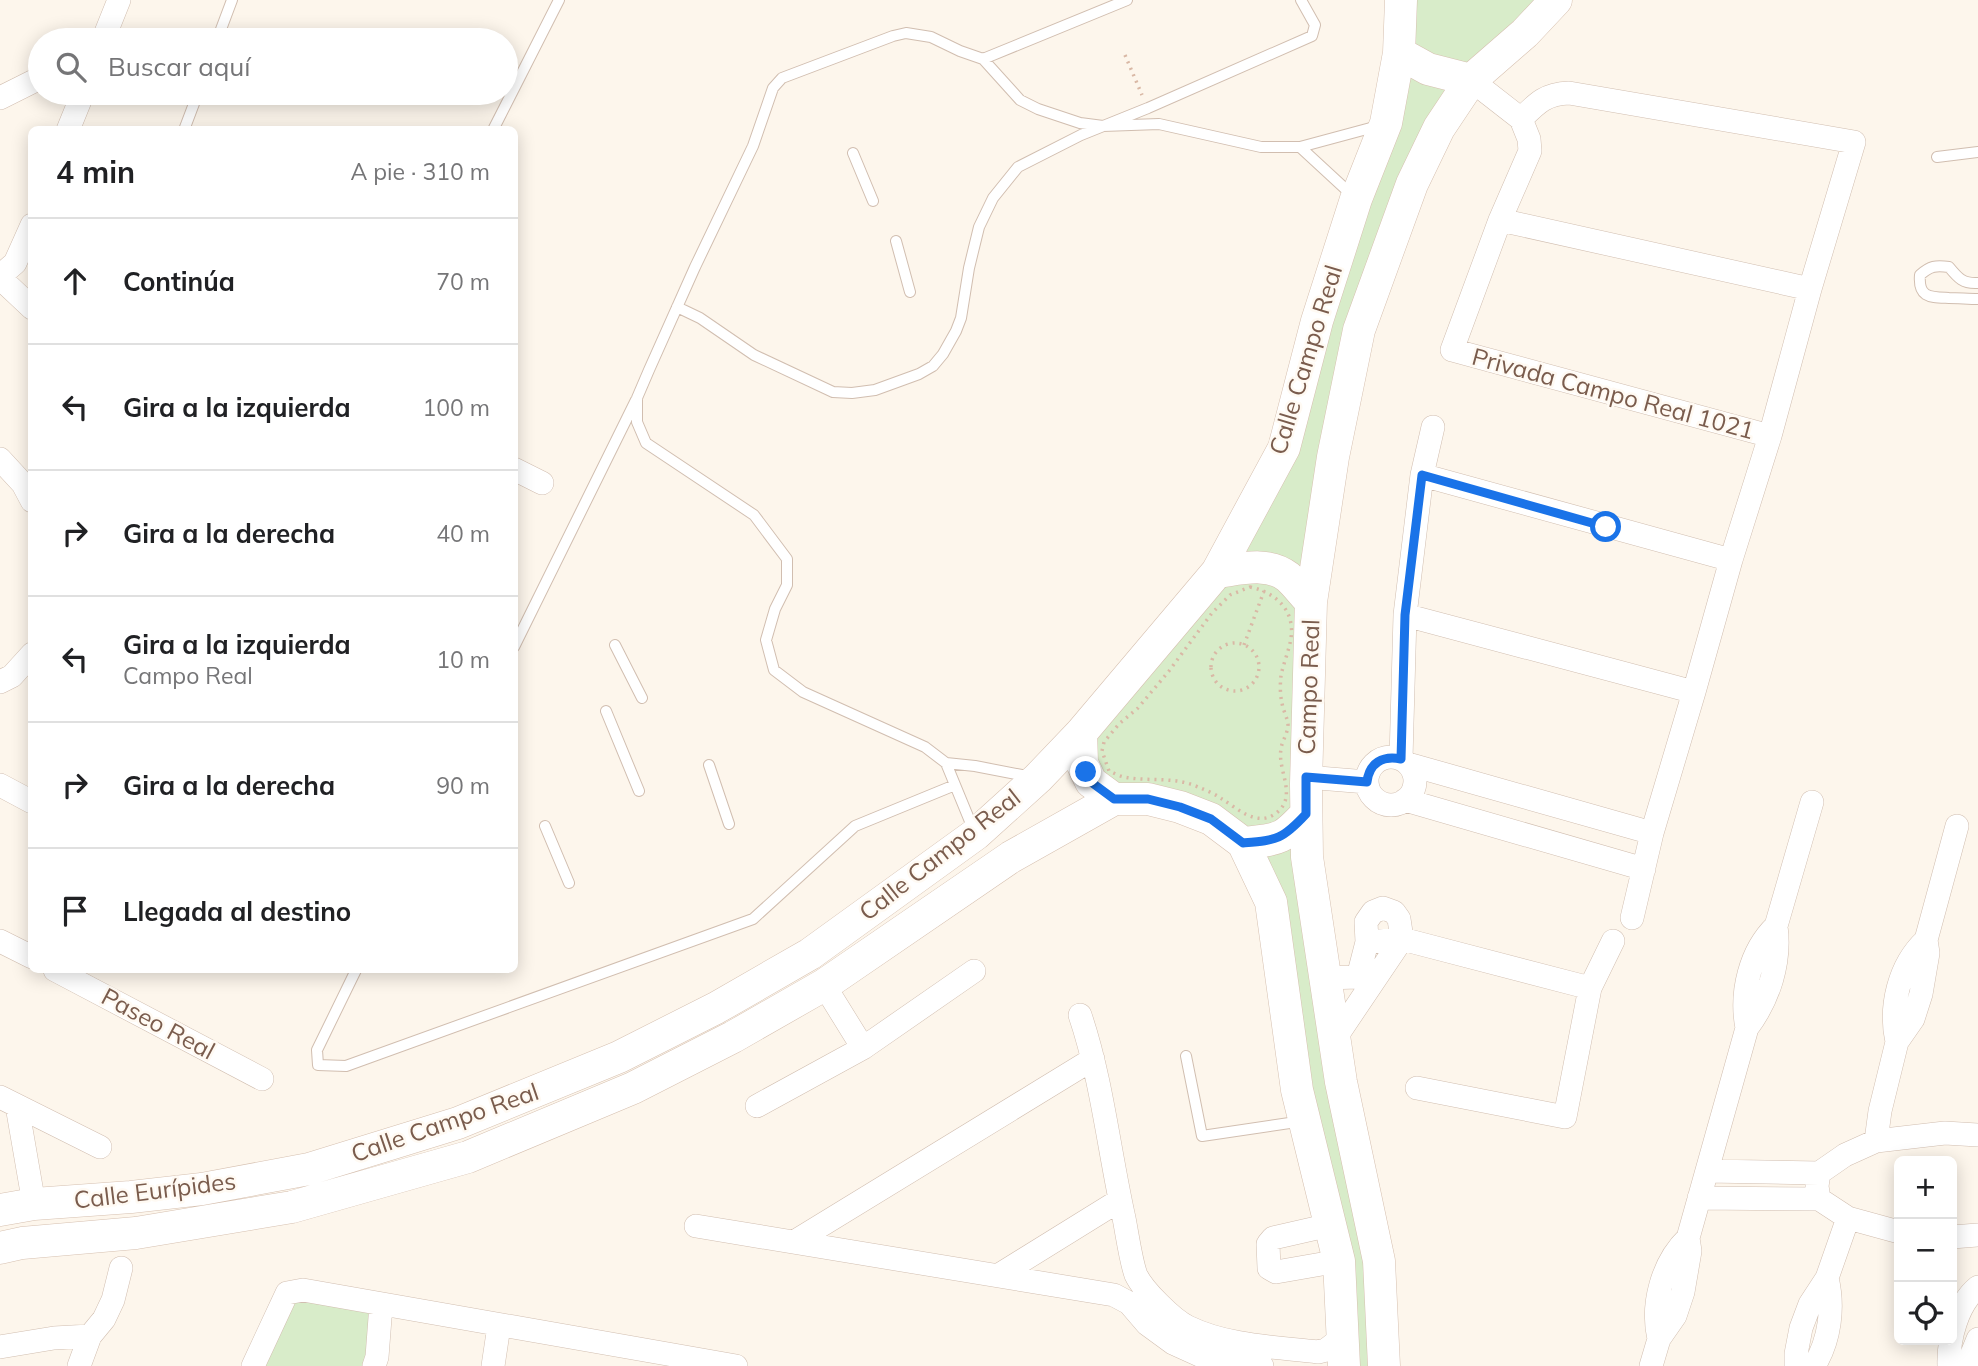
<!DOCTYPE html>
<html lang="es">
<meta charset="utf-8">
<style>
:root{--surface:#fff;--page:#f2f2f2;--text:#202124;--muted:#757577;--line:#e0e0e0}
body{margin:0;font-family:Mulish,sans-serif;background:var(--page);color:var(--text)}
.controls{position:absolute;right:21px;bottom:21px;display:grid;overflow:hidden;border-radius:10px;box-shadow:0 4px 18px #0003}
.controls button{width:63px;height:63px;display:grid;place-items:center;padding:0;border:0;border-bottom:2px solid var(--line);background:var(--surface);color:var(--text);font:35px sans-serif}
.stop{position:absolute;width:21px;height:21px;margin:-16px;border:5px solid #1a73e8;border-radius:50%;background:#fff}
.stop.end{background:#1a73e8;border-color:#fff;box-shadow:0 2px 7px #0008}
.list{margin:0;padding:0;list-style:none}
h2{display:flex;justify-content:space-between;align-items:center;height:91px;margin:0;padding:0 28px;font-size:30px}
h2 small{font-size:23px;font-weight:400;color:var(--muted)}
.list li{display:grid;grid-template-columns:46px 1fr auto;gap:21px;align-items:center;box-sizing:border-box;height:126px;padding:0 28px;border-top:2px solid var(--line)}
.list b{display:block;font-size:26px;white-space:nowrap}
.list p{margin:0;font-size:23px;white-space:nowrap;color:var(--muted)}
.list em{font-size:23px;font-style:normal;color:var(--muted)}
.icon{flex:none;width:38px;height:38px;fill:none;stroke:currentColor;stroke-width:2;stroke-linecap:round;stroke-linejoin:round}
.map{position:relative;flex:none;width:1978px;height:1366px;overflow:hidden}
.search{position:absolute;background:var(--surface);box-shadow:0 4px 18px #0003;left:28px;top:28px;width:490px;height:77px;display:flex;align-items:center;gap:18px;box-sizing:border-box;padding:0 24px;border-radius:38px;color:var(--muted);font-size:26px}
.panel{position:absolute;background:var(--surface);box-shadow:0 4px 18px #0003;left:28px;top:126px;width:490px;height:847px;border-radius:10px}
.map>svg:first-child{display:block}
.green{fill:#d8ecc9}
.lines{fill:none;stroke-linecap:round;stroke-linejoin:round}
.lane-casing{stroke:#d1beb0;stroke-width:12}
.street-casing{stroke:#d1beb0;stroke-width:24}
.secondary-casing{stroke:#d6c0b0;stroke-width:33}
.path{stroke:#d9b8a5;stroke-width:3.5;stroke-dasharray:2 5;stroke-linecap:butt}
.lane{stroke:#fff;stroke-width:10}
.street{stroke:#fff;stroke-width:23}
.secondary{stroke:#fff;stroke-width:32}
.route{stroke:#1a73e8;stroke-width:9}
.labels{text-anchor:middle;stroke-width:5;stroke-linejoin:round;paint-order:stroke}
.street-label{font-size:24px;fill:#7a5c4d;stroke:#fffaf3}
</style>
<div class="map">
<svg width="1978" height="1366" viewBox="0 0 1978 1366">
<rect width="100%" height="100%" fill="#fdf6ec"/>
<path class="green" d="M1401,0h155l-117,128 -106,329 -27,327 78,582h-40l-5,-105 -96,-418 -129,-44 -33,-66 136,-161 67,-124 63,-222z
M287,1293l94,12 -7,61h-121z"/>
<g class="lines">
<g class="lane-casing">
<path id="lane" d="M217,40l15,-40
M983,59l144,-59
M184,130l14,-37
M493,130l66,-130
M1300,147l52,48
M853,153l20,48
M1937,157l41,-5
M896,241l14,51
M1978,283c-15,1 -20,-5 -29,-16 -13,-2 -19,-1 -29,8 -2,23 10,22 29,23 10,0 19,1 29,1
M677,307l23,11 54,37 79,37 19,1 23,-3 44,-16 14,-8 10,-12 13,-23 5,-13 8,-50 10,-41 14,-29 25,-31 63,-32 67,-27 164,-72 3,-11 -14,-25
M615,645l27,53
M514,647l122,-247
M606,711l33,80
M946,763l28,68
M709,765l20,59
M1032,777l-57,-11 -29,-3 -21,-16 -122,-55 -29,-22 -8,-30 9,-31 12,-24v-26l-33,-44 -108,-72 -9,-21v-24l12,-28 46,-103 58,-121 20,-58 9,-10 111,-42 13,-3 25,4 29,14 23,8 37,41 18,9 42,14 23,3 56,-2 102,23h39l78,-21
M545,826l24,57
M356,970l-39,80 1,15 28,1 407,-147 102,-93 100,-41
M1186,1056l16,80 101,-15"/>
</g>
<g class="street-casing">
<path id="street" d="M103,40l16,-40
M1471,80l50,39 8,20 1,12 -30,69 -48,130 318,86
M0,98l40,-20
M1521,119c16,-16 24,-25 48,-26l285,49 -44,147 -40,147 -39,124 -37,132 -42,141 -20,85
M68,130l15,-37
M1500,220l310,69
M0,276l15,-13 17,-38
M0,278l32,30
M0,459l23,25 9,17
M514,469l28,14
M1422,475l309,85
M1405,615l289,77
M0,682l12,-6 20,-22
M1367 781a24 24 0 1 1 48 0a24 24 0 1 1-48 0Z
M1401,759l4,-144 17,-140 11,-48
M1408,764l244,69
M1306,777l61,5
M0,785l32,17
M1405,800l239,69
M0,941l32,16
M1367,942l35,-3 188,49 -25,129 -148,-29
M55,970l207,109
M1325,978l33,-1 9,-35 -1,-20 7,-10 10,-4 11,4 5,7 3,20 -68,101
M824,985l39,63
M1590,988l23,-47
M1080,1015c22,65 29,136 44,203 3,15 7,44 12,57 7,15 37,45 52,52 39,19 87,20 130,25l8,-2 17,-13
M1747,1028c-7,-35 3,-77 29,-102
M1897,1042c-8,-35 2,-77 29,-102
M0,1097l100,50
M17,1106l17,98
M757,1106l106,-58 111,-77
M1876,1141l4,-30 17,-69 16,-23 8,-25 7,-41 -2,-13 31,-114
M1707,1171l112,2
M1699,1198l120,1
M1330,1225l-57,13 -5,6 1,24 7,4 63,-11
M696,1226l418,69 15,8 18,21 26,19 33,15 56,8
M1899,1232l-51,-14 -29,-19 -2,-13 2,-13 26,-18 31,-14 69,-8 33,2
M1952,1237l26,-2
M794,1242l299,-183
M999,1275l121,-75
M1659,1339c-8,-34 3,-76 29,-101
M0,1347l54,-9 36,-2
M79,1366l11,-30 14,-17 9,-19 8,-32
M253,1366l34,-73 16,-3 433,76
M374,1366l3,-9 4,-52
M493,1366l6,-40
M1651,1366l8,-27 16,-23 8,-24 7,-41 -2,-13 59,-210c22,-29 34,-66 29,-102l36,-124
M1796,1366v-12l5,-26 9,-24 17,-26 21,-60
M1814,1366c16,-26 20,-59 13,-88
M1949,1366c-1,-26 8,-62 29,-79
M1967,1366l11,-27"/>
</g>
<g class="secondary-casing">
<path id="secondary" d="M1399,53l29,16 43,11
M1217,572c23,-3 51,-11 71,5 8,7 15,17 23,25
M1081,733l1,30 9,19 23,17h34l32,8 31,12 32,24c36,-4 38,-2 63,-29
M1243,843l28,59 26,188 42,171 5,105
M0,1210l34,-6 97,-7 71,-8 107,-20 149,-46 161,-66 97,-49 94,-54 166,-120 62,-56 43,-45 136,-161 67,-124 33,-127 39,-122 30,-76 13,-70 2,-53
M0,1248l22,-5 114,-10 156,-26 176,-50 165,-69 100,-51 91,-52 187,-128 103,-58
M1384,1366l-5,-105 -38,-179 -34,-225 -1,-73 5,-182 22,-145 26,-127 53,-146 27,-56 32,-48 54,-47 31,-33"/>
</g>
<path class="path" d="M1125,55l17,40
M1250,587c19,4 38,16 41,37 3,17 -7,35 -10,52 -1,8 -1,19 1,27 1,7 5,14 6,21 0,10 -6,16 -7,25 -4,22 18,48 -6,65 -19,13 -38,-6 -53,-15 -7,-5 -16,-9 -24,-12 -24,-11 -49,-5 -74,-10 -5,-1 -10,-4 -15,-6l-7,-20 2,-9 15,-18 19,-16 31,-37 43,-58 18,-18z
M1211 667a24 24 0 1 1 48 0a24 24 0 1 1-48 0Z
M1244,645l20,-54"/>
<use href="#lane" class="lane"/>
<use href="#street" class="street"/>
<use href="#secondary" class="secondary"/>
</g>
<g class="lines">
<path class="route" d="M1086,772l5,10 23,17h34l32,8 31,12 32,24c34,-3 39,-3 63,-29v-37l61,5c2,-19 16,-27 34,-23l4,-144 17,-140 184,52"/>
</g>
<g class="labels">
<g class="street-label">
<text transform="translate(1306 360) rotate(-73)" y="8">Calle Campo Real</text>
<text transform="translate(1613 394) rotate(15)" y="8">Privada Campo Real 1021</text>
<text transform="translate(1309 687) rotate(-88)" y="8">Campo Real</text>
<text transform="translate(940 855) rotate(-38)" y="8">Calle Campo Real</text>
<text transform="translate(158 1024) rotate(28)" y="8">Paseo Real</text>
<text transform="translate(445 1123) rotate(-19)" y="8">Calle Campo Real</text>
<text transform="translate(155 1191) rotate(-7)" y="8">Calle Eurípides</text>
</g>
</g>
</svg>
<div class="controls">
<button>+</button>
<button>−</button>
<button><svg class="icon" aria-label="locate" viewBox="0 0 24 24"><circle cx="12" cy="12" r="6"/><path d="M12 2v4M12 18v4M2 12h4M18 12h4"/></svg></button>
</div>
<div class="stop" style="left:1606px;top:527px"></div>
<div class="stop end" style="left:1086px;top:772px"></div>
<div class="search"><svg class="icon" aria-label="search" viewBox="0 0 24 24"><circle cx="10" cy="10" r="6"/><path d="M15 15l6 6"/></svg>Buscar aquí</div>
<section class="panel">
<h2>4 min<small>A pie · 310 m</small></h2>
<ul class="list">
<li><svg class="icon" aria-label="ahead" viewBox="0 0 24 24"><path d="M12 20V5M6 11l6-6 6 6"/></svg><div><b>Continúa</b></div><em>70 m</em></li>
<li><svg class="icon" aria-label="left" viewBox="0 0 24 24"><path d="M17 20v-9H6M10 6l-5 5 5 5"/></svg><div><b>Gira a la izquierda</b></div><em>100 m</em></li>
<li><svg class="icon" aria-label="right" viewBox="0 0 24 24"><path d="M7 20v-9h11M14 6l5 5-5 5"/></svg><div><b>Gira a la derecha</b></div><em>40 m</em></li>
<li><svg class="icon" aria-label="left" viewBox="0 0 24 24"><path d="M17 20v-9H6M10 6l-5 5 5 5"/></svg><div><b>Gira a la izquierda</b><p>Campo Real</p></div><em>10 m</em></li>
<li><svg class="icon" aria-label="right" viewBox="0 0 24 24"><path d="M7 20v-9h11M14 6l5 5-5 5"/></svg><div><b>Gira a la derecha</b></div><em>90 m</em></li>
<li><svg class="icon" aria-label="arrive" viewBox="0 0 24 24"><path d="M6 21V4h12l-3 4 3 4H6"/></svg><div><b>Llegada al destino</b></div></li>
</ul>
</section>
</div>
